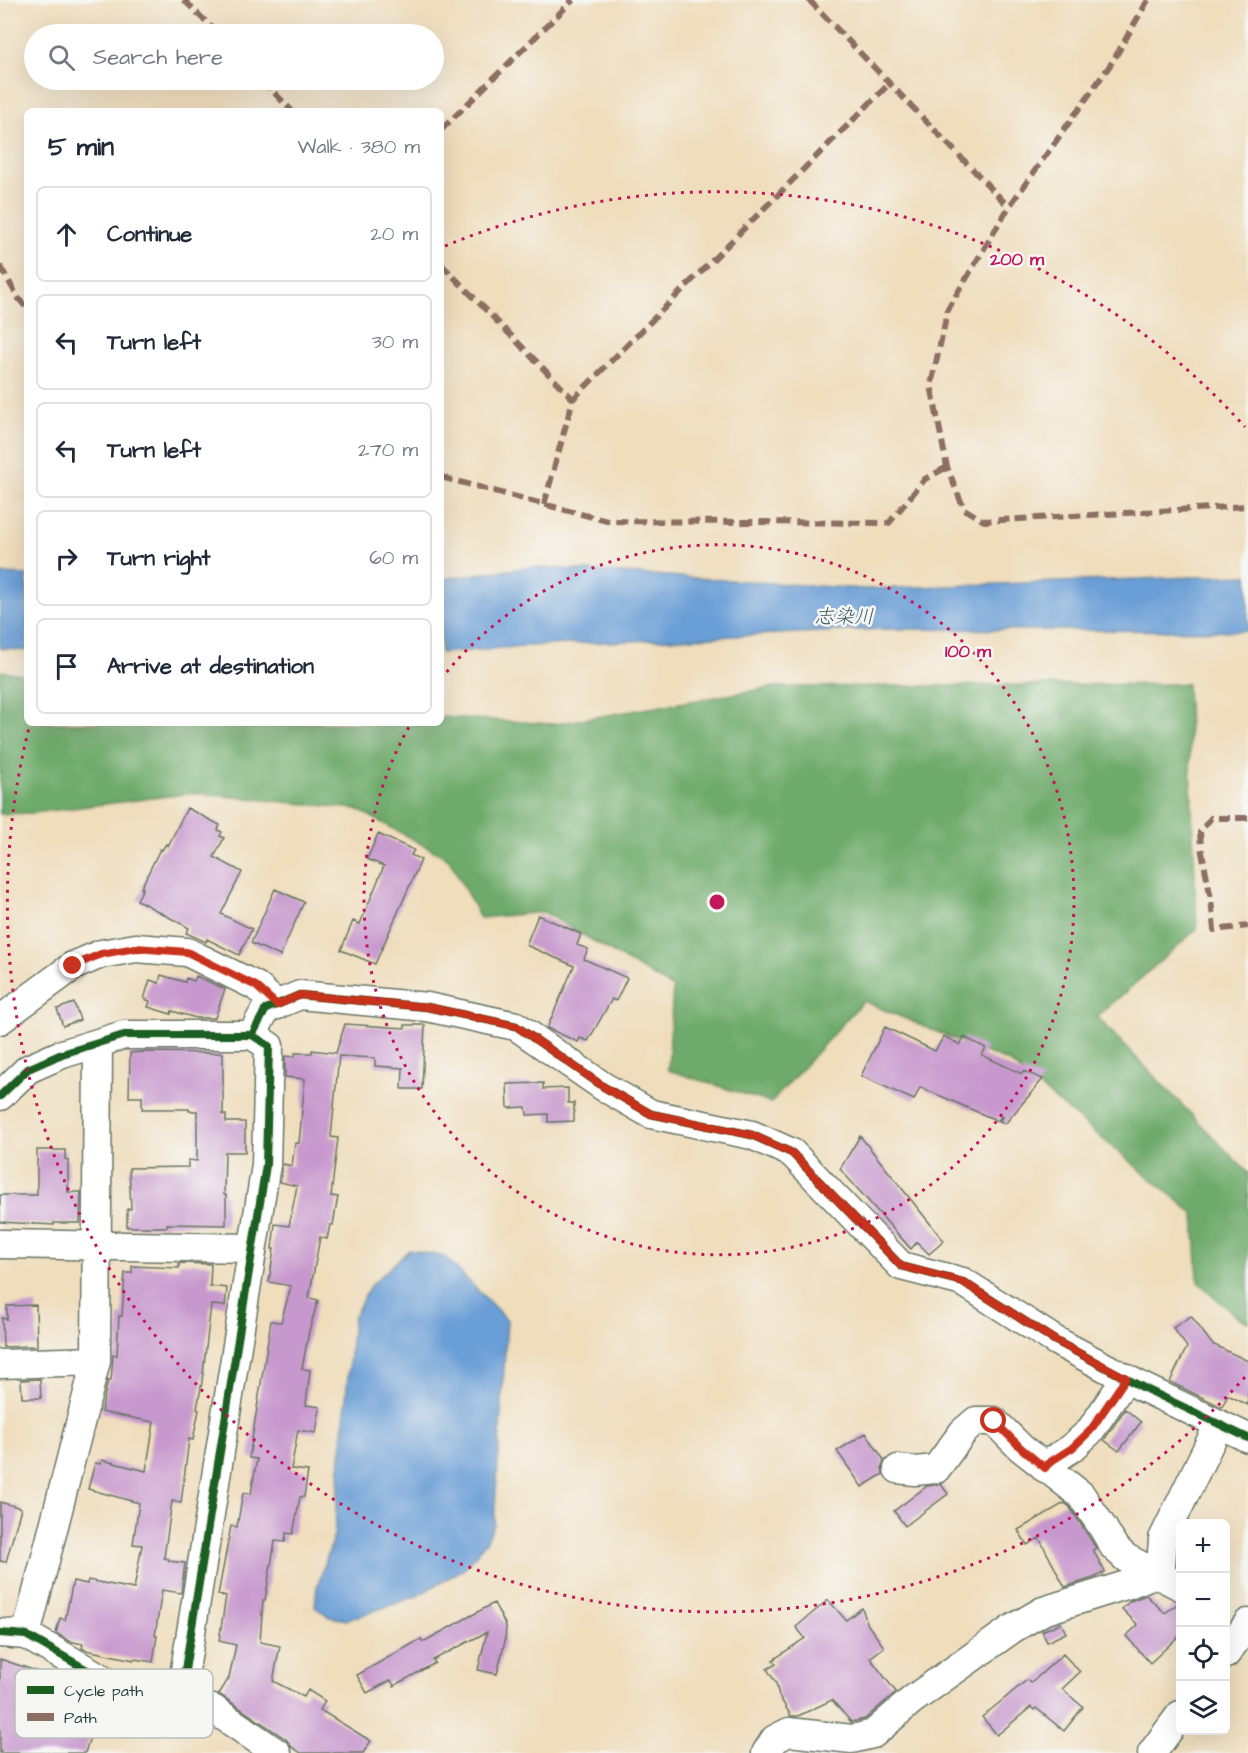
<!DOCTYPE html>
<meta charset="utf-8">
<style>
:root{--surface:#fff;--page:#f6f6f7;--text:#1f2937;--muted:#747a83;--line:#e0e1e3}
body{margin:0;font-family:"Architects Daughter","Klee One",sans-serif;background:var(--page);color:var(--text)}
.controls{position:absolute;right:18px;bottom:18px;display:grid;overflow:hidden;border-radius:9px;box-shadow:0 6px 24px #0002}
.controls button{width:54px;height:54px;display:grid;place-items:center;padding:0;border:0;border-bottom:2px solid var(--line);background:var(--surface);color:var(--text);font:30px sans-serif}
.stop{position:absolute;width:18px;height:18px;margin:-14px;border:4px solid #c8321e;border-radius:50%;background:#fff}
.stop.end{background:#c8321e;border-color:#fff;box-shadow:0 2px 6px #0008}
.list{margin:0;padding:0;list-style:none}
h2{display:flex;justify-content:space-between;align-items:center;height:78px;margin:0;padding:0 24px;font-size:26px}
h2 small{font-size:20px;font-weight:400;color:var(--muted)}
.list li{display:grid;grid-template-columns:39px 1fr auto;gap:18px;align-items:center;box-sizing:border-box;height:96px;margin:0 12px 12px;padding:0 12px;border:2px solid var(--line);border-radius:9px}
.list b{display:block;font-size:22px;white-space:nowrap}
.list em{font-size:20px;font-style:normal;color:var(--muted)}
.icon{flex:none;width:33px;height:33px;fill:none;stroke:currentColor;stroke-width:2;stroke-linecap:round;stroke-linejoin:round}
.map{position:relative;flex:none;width:1248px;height:1753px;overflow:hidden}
.search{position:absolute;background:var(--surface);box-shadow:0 6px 24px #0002;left:24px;top:24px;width:420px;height:66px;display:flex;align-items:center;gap:15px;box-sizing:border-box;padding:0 21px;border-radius:33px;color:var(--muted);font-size:22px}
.panel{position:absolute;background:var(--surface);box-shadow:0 6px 24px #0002;left:24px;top:108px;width:420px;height:618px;border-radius:9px}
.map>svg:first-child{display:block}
.forest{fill:#6eaa6a;stroke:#46744f;stroke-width:1.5}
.water{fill:#6a9ed6;stroke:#446e85;stroke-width:1.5}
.building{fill:#c798cd}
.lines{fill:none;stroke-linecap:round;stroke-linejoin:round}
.street-casing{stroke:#687564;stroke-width:31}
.street{stroke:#fff;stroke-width:28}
.quiet{stroke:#8d6e63;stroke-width:6;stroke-dasharray:12 6;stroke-linecap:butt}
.cycleway-casing{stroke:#f6f6f2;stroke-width:11}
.cycleway{stroke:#1b5e20;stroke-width:8}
.route{stroke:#c8321e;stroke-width:8}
.ring{fill:none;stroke:#c2185b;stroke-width:3;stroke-dasharray:3 6}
.labels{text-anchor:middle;stroke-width:5;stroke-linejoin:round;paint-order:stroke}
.water-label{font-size:20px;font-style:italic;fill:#365a65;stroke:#f6f6f2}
.key{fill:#f6f6f2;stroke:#b6beb9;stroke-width:1.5}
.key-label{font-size:16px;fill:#1f3d34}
.centre{fill:#c2185b;stroke:#f6f6f2;stroke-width:3}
.ring-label{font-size:18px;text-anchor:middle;font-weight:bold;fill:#c2185b;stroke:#f6f6f2;stroke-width:5;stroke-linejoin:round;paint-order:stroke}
</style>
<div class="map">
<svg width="1248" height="1753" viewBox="0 0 1248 1753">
<rect width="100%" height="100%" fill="#f6f6f2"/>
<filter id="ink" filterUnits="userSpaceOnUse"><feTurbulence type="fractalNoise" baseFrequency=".0167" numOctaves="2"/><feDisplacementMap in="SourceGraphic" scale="12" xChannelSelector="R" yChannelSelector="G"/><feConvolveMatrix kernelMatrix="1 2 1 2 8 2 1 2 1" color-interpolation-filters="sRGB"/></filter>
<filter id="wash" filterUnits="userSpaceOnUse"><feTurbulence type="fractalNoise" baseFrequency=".008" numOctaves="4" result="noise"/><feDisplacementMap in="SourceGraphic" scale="24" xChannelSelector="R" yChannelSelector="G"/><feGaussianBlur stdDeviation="1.35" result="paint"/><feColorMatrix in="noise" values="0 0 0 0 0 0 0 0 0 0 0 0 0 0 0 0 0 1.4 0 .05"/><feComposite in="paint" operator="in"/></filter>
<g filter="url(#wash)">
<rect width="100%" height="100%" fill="#efddbc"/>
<path class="forest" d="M0,671l27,4v48h414v-6l113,7 221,-37 412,-3 10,245 -100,88 151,156v149l-11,-5 -39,-35 -4,-68 -185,-152 -146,-61 -92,102 -103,-33 5,-82 -129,-76 -64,6 -31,-59 -92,-50 -164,-16 -160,20 -33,1z"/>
<path class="water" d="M530,567l334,22 384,-14v56l-365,-2 -357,17 -85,7v-74z
M0,574l27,1v76l-27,-3z
M409,1250l36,7 62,63 -13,204 -8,18 -22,27 -47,27 -70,24 -17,-3 -15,-10 2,-20 17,-51 19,-218 17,-32z"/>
<g id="blocks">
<path class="building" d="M187,808l33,17 -2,5 4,2 -2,4 4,2 -10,19 28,15 -21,42 31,15 -13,26 -32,-16 -1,3 -20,-9 3,-5 -52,-28 6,-12h-2l19,-39 2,1 4,-6 2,2z
M378,834l36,16 -3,5 10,5 -46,104 -34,-14 12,-29 7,3 24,-58 -17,-7z
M275,889l29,13 -24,54 -29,-13z
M538,915l43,19 -4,11 11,4 -4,10 43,19 -11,23 -4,-2 -24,42 -8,-3 -2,4 -31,-14 27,-62 -48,-21z
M161,975l24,7 1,-4 8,3 2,-5 29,13 -10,29h-19l-24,-7 -1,3 -23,-7 2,-6 -6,-2 6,-19 9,3z
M74,1003l6,17 -17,6 -6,-17z
M345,1024l60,4v-3h20l-3,64h-20l1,-21 -28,-2v-8l-36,-2 -8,81 7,1 -7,58 7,1 -5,28h-3l-3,14 -7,-2 -11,61 9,2 -9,31 -7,38 8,1 -4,35 14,2 -4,26 -18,-3 -7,39 17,2 -4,26h-4l-7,37 -7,-1 -1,9 -10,-1 -10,59h-2l-3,42 20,4 -7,35 31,16 4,-7 17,11 -5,9 51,31 -8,12h-62l-9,-6 -6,-8 -67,-45 10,-16 7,-33 -17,-4 7,-45 -8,-1 13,-69 6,1 6,-34 8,1 6,-35 -8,-1 22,-137 10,1 10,-36 -22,-4 5,-33h-2l3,-25 14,2 8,-40 -17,-4 3,-18 9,2 3,-23h4l6,-64 -20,-2v-21l10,1v-4h17v-3l24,3z
M885,1027l50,24 9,-15 16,9 4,-8 22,11 -4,7 40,19 1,-3 20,8 -38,45 -5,-3 2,-4 -1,-1 -3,5 -78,-34 -6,13 -53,-24z
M142,1052l81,1v62h3v7h19v30h-20l-1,43h2v30l-59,-1v3h-40v-18h4l-2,-41 59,-1v-7l9,1v-50h-8v-2h-47v-12h-13l1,-44z
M543,1083v6l25,-1v15h6v18l-26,1v-8l-21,1 -1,-8 -18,1 -1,-24z
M860,1136l84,105 -15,13 -12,-12 -6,7 -71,-80z
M37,1150h28v9l3,1v32h13l-1,31h-26v2l-54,-3v-27h37z
M179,1263l32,1 -1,22 17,2 -2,18 -14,-1 -9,77 -5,27 2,1 -6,30 -4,-1 -8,64 -9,-2 -8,57 5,1v2l16,2 -4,30 -19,-3 -7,46h2l-4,26 -19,-3v1l-48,-10 -4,-2 1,-4 -14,-3 -13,-8 4,-15 5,2 8,-39 14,3 1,-4 46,9 8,-44 -9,-1 6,-41 -51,-14 7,-26 6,1 1,-4 44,11 8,-49 -53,-10 7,-32 3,1 2,-26h4l2,-39h3l3,-43h7v-7l47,2z
M36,1305l1,41 -34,1 -1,-29 5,1v-13z
M1191,1316l21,28 36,17v44l-20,-10 -6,12 -52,-25 17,-35 -14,-19z
M40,1379l1,19h-19l-1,-18z
M1125,1409l16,13 -22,29 -15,-11z
M866,1433l18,27 -2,7 1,7 -21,13 -25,-36z
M941,1484l7,10 -43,32 -11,-15 33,-25z
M0,1502l21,6 -15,54 -6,-1z
M1064,1503l5,3 20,31 7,11 -3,2 12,22 -9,5 -31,10 -26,-49 -12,7 -9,-15z
M1146,1595l19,18 15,-11v33l-30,28 -24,-27 12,-11 -16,-16 8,-8z
M828,1600l18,20 16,-12 6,17 16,22 -14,11 26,34 -31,27 -14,3 -19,-22 -34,16h-7l-12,-20 -3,-13 -9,-14 9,-5 -3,-4 32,-22 -9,-11z
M494,1603l12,23 -1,15 -8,33 -19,-4 9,-38 -54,28 2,3 -41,23 -3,-6 -24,13 -10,-18 64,-36 2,3z
M1061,1623l5,10 -19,9 -5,-11z
M1063,1654l17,18 -18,17 21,18 -19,24 -28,-23 -2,2 -3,-3 -34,28 -15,-18 45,-37 4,3z
M0,1659l81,27 21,12 -17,55h-85z"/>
</g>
</g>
<g filter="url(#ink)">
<use href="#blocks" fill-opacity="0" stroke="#687564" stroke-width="1.5"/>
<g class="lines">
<g class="street-casing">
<path id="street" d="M0,1020l73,-54 28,-12 35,-6 51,4 69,34 21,19
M252,1035l14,-26 34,-14 127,12 89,19 88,61 47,27 101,21 40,18 109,113 62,16 93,59 88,47 104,50
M0,1096l28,-27 34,-15 62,-19h128l17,11 -3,119 -86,536 -44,-3 -110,-63 -26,-2
M0,1244l252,4
M0,1364l96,-3
M1045,1468l5,-6 22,-14 18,-17 36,-53
M898,1469l17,2 21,-2 27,-37 13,-11h18l27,27 60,47 22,33 11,19 12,11 54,28
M26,1635l70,-274 2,-318
M1226,1654l22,-31
M180,1701l33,8 64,44
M766,1753l9,-14 14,-7 63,7 21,-5 39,-34 100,-71 31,-18 83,-26 30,-12 5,-7 2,-27 56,-115
M1152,1753l28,-38"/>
</g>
<use href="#street" class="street"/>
<path class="quiet" d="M184,0l34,34
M809,0l200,207
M1148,0l-35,61 -104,146 -61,102 -17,76 16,82 17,42 20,12 264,-15
M262,80l30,31
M441,130l132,-130
M441,264l132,135
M0,266l19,33 8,9
M441,477l166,44 282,2 36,-44 22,-12
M544,505l29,-106 316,-315
M1248,818h-37l-11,14 1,15 10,52 3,31 34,-4"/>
<g class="cycleway-casing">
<path id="cycleway" d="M252,1035l14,-26 34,-14 127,12 89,19 88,61 47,27 101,21 40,18 109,113 62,16 93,59 88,47 104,50
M0,1096l28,-27 34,-15 62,-19h128l17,11 -3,119 -86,536 -44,-3 -110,-63 -26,-2"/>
</g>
<use href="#cycleway" class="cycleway"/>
</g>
</g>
<g class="lines" filter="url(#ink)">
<path class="route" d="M73,966l28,-12 35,-6 51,4 69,34 21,19 23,-10 127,12 89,19 88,61 47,27 101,21 40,18 109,113 62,16 93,59 70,37 -36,53 -18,17 -22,14 -5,6 -24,-20 -27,-27"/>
</g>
<g class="ring">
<path d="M441 679A355 355 0 1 1 410 725"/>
<path d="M1245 1377A710 710 0 0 1 30 724M445 246A710 710 0 0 1 1245 427"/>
</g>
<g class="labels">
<g class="water-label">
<text x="844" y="623">志染川</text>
</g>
</g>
<rect x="15" y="1669" width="198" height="69" rx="9" class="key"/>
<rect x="27" y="1686" width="27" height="8" fill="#1b5e20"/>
<rect x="27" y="1713" width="27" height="8" fill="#8d6e63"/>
<g class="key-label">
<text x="64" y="1696">Cycle path</text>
<text x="64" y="1723">Path</text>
</g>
<circle cx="717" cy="902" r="9" class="centre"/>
<g class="ring-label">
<text x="1017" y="265">200 m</text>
<text x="968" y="657">100 m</text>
</g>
</svg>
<div class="controls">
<button>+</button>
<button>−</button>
<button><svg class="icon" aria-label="locate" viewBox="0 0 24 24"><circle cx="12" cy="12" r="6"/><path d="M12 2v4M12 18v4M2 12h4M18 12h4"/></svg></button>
<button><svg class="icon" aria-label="layers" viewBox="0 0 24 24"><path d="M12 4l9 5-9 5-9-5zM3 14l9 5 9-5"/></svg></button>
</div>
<div class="stop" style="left:994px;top:1421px"></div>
<div class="stop end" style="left:73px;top:966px"></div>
<div class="search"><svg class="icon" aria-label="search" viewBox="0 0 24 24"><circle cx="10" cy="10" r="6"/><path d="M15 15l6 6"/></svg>Search here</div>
<section class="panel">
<h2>5 min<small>Walk · 380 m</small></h2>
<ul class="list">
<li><svg class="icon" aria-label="ahead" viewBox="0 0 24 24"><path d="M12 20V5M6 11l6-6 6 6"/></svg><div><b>Continue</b></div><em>20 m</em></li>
<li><svg class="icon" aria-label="left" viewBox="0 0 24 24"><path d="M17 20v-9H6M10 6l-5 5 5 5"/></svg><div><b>Turn left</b></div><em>30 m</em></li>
<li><svg class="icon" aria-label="left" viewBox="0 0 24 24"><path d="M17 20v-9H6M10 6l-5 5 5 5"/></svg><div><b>Turn left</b></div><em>270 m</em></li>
<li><svg class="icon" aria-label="right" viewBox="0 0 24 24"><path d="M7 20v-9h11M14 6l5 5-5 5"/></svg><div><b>Turn right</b></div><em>60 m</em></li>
<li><svg class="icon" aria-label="arrive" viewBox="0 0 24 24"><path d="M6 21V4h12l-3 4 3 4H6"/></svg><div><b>Arrive at destination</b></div></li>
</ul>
</section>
</div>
